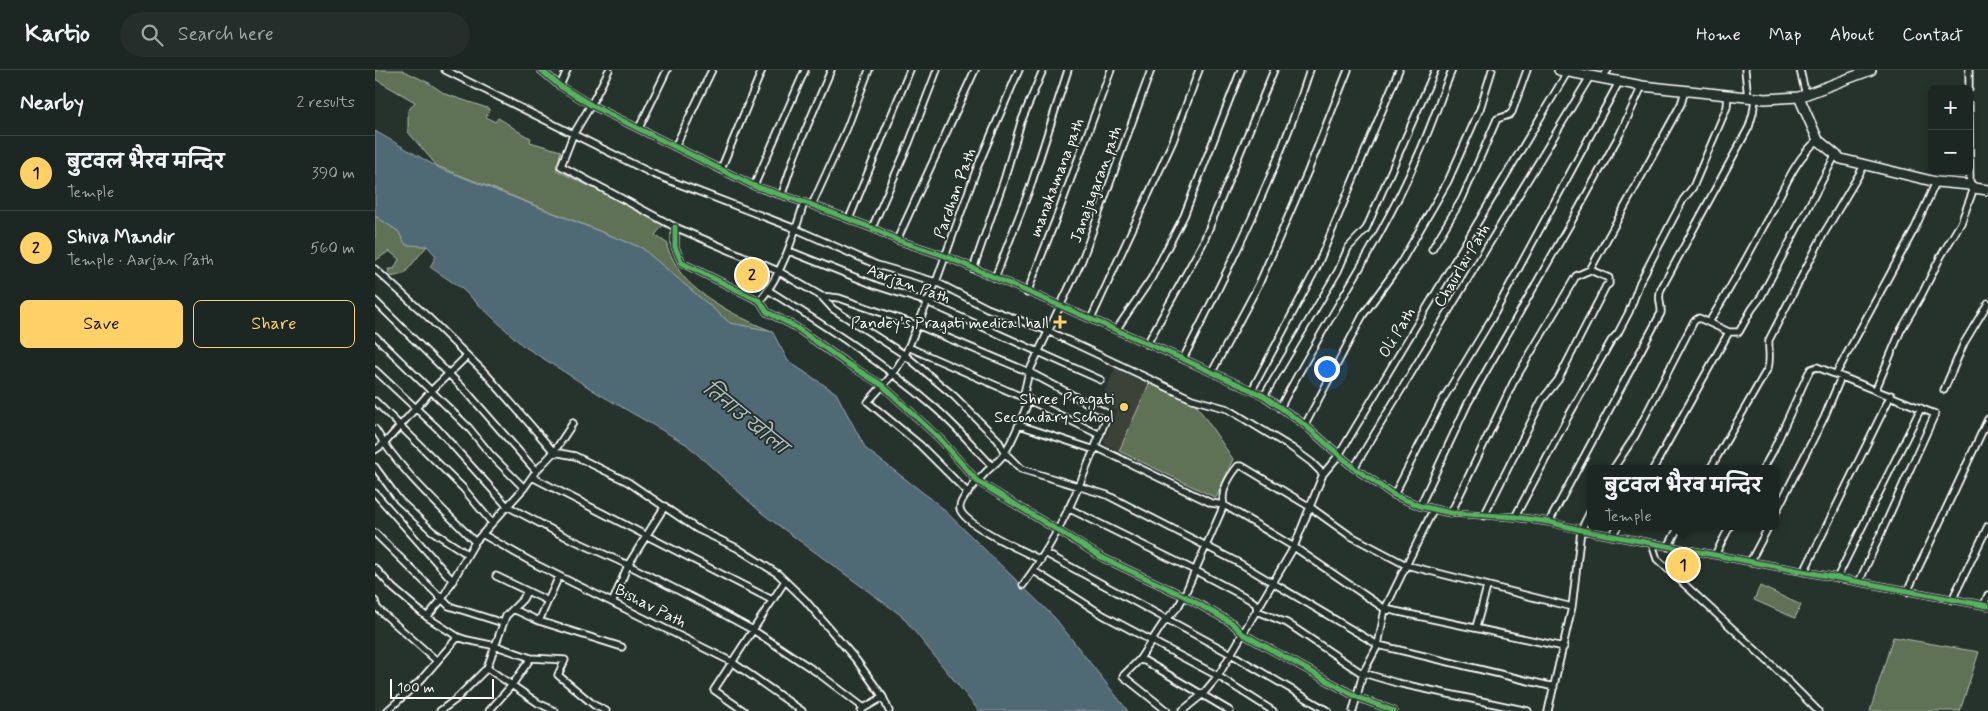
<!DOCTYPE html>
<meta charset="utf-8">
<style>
:root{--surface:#1c2622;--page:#252e2a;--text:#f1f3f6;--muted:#a0a5a5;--line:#3a4340;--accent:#ffd166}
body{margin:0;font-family:Mynerve,"Playpen Sans Deva",sans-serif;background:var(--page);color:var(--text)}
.controls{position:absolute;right:15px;top:15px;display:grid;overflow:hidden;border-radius:8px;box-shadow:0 2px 8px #0003}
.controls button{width:45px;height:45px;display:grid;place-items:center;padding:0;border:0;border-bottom:1px solid var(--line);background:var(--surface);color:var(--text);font:25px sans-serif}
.scale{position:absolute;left:15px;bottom:12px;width:104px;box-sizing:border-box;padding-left:5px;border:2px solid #fff;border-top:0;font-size:14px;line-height:18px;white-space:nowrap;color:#fff;-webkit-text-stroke:4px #26332d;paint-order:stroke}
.you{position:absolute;left:951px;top:298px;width:18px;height:18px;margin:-12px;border:4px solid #fff;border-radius:50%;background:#1a73e8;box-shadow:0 0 0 8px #1a73e833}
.badge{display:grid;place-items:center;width:32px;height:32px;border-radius:50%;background:var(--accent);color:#111;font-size:16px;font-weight:700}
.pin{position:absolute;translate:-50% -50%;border:2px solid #fff;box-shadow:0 1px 5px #0006}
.popup{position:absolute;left:1212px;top:395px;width:192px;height:65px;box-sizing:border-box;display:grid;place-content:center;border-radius:8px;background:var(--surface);filter:drop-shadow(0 1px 4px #0005);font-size:16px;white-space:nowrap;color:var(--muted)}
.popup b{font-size:19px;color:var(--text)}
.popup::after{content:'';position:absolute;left:50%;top:100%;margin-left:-10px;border:10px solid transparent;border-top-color:var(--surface)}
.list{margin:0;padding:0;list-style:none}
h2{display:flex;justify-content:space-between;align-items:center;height:65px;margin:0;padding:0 20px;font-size:21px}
h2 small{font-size:16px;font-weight:400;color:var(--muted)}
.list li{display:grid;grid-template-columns:32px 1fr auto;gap:15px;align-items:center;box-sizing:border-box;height:75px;padding:0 20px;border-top:1px solid var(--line)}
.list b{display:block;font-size:19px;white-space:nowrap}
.list p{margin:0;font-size:16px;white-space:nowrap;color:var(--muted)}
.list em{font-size:16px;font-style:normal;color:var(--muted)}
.actions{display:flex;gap:10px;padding:15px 20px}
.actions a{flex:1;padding:11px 0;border:1px solid var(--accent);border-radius:8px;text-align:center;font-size:18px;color:var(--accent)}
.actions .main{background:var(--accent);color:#111}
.icon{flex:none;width:28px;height:28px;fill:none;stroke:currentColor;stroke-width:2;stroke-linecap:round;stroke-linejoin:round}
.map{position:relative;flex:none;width:1613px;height:641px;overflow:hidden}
header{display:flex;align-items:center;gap:30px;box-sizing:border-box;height:70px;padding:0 25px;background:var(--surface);border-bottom:1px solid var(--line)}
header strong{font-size:24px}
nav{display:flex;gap:28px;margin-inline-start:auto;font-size:18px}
.search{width:350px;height:45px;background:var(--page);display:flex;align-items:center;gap:12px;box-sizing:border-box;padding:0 18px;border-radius:28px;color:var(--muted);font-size:19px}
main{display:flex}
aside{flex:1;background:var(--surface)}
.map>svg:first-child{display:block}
.built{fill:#3a4238}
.green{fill:#5f7255;stroke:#afb8aa}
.water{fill:#506b75;stroke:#96a6ac}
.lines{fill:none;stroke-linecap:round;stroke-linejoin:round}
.street-casing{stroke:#fff;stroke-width:9}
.secondary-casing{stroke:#fff;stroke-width:12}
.street{stroke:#26332d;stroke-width:5.5}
.secondary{stroke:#26332d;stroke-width:9}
.cycleway-casing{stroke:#26332d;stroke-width:8}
.cycleway{stroke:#56b35d;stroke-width:5}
.poi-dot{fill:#ffd166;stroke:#26332d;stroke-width:2}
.labels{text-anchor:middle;stroke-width:4;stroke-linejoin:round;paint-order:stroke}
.street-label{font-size:16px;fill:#fff;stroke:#26332d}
.poi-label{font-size:16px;fill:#fff;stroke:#26332d;text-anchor:end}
.water-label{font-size:18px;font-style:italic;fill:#b0bcc1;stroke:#26332d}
</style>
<header>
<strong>Kartio</strong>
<div class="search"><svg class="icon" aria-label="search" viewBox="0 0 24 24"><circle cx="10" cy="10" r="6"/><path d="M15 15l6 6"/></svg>Search here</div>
<nav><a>Home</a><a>Map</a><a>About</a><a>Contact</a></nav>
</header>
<main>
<aside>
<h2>Nearby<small>2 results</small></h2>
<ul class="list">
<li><span class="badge">1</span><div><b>बुटवल भैरव मन्दिर</b><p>Temple</p></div><em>390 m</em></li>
<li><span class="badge">2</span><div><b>Shiva Mandir</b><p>Temple · Aarjan Path</p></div><em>560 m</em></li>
</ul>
<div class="actions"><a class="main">Save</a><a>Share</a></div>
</aside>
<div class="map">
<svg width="1613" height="641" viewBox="0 0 1613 641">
<rect width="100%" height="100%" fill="#26332d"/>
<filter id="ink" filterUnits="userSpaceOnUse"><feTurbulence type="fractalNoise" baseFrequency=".02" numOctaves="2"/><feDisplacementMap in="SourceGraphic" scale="10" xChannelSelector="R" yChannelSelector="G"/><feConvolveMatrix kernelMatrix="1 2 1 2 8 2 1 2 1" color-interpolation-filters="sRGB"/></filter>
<g filter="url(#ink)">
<path class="built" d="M741,296l35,15 -32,70 -13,-6 -2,-4 13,-30 -17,-8z"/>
<path class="green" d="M0,0h27l27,13 16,11 45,15 -4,8 9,5 3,-4c12,6 20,15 33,20l-1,4 31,9 -5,19 109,53 -10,12 13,9 -1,3c4,9 8,17 13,25 16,24 65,49 92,59l-42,-8 -88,-75 -205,-82 -29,-34v-21l7,-9 -40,-23z
M0,146l23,15 8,14 21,1 -23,28 -14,3 -2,-8h6l5,-10 -10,-8 -14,10z
M775,312l45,21 38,56 -17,39 -97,-47z
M1385,516l41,19 -6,13 -41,-18z
M1518,567l86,15 -19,59h-90z"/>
<path class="water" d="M0,61l64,37 203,80 88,75 42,8 16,30 48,32 30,56 72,55 117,114 73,93h-149l-77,-95 -139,-102 -77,-70 -87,-50 -77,-49 -61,-57 -31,-21 6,-11 -9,-10 -21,-1 -8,-14 -23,-15z"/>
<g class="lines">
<g class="street-casing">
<path id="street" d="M70,0l208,104 143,55 81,36 59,17 51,26 61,23 144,68 36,10 64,39 19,14 12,12
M166,0l19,16 31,19 163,81 58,19 60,23 25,12 48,16 238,103 81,37 41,29 49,43 40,27 26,11 31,7 64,4 34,5 32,8 407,76
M234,0l-18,35 -18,30 -12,31 114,61 103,44 43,25 18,2 78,27 112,47 79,42c-23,59 -46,120 -85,171
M1370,0l3,28
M1425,0l6,25
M1594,0v19
M1227,8l6,-8
M185,16l7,-16
M1594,35l1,80
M264,58l28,-58
M300,77l37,-77
M346,99l41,-99
M379,116l51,-116
M407,124l13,-39 36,-85
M437,135l35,-77 22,-58
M474,149l61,-149
M300,157v20l7,16 78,38 7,11 27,14 52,37 36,22 58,54 37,42 126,77 81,38 48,27 11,11 114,63 37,14
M497,158l37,-85 28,-73
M522,170l78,-170
M1057,179l30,-50 35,-80 12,-4 3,-3 15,-42
M414,181l88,35 50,16 174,78
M0,199l54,49 58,57 67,77 21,4 53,26 69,47 40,19 41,26 27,26 52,61 26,36 6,14
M598,199l31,-89 17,-58 22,-52
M1215,200l91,-166 4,-13
M620,208l35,-90 38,-118
M393,220c57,36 114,72 165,116 21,18 40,40 59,60
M652,223l32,-82 52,-141
M446,226l12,13 72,46 49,41 44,44 7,13 16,16 86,26 134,69 137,81 176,42
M0,231l92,91 69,79
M385,231c23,-29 33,-63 44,-98
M716,249l82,-178 26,-71
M1334,252c23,-35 42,-73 63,-111 13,-25 24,-53 46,-71
M741,260l35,-51 33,-63 57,-146
M0,266l94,92 22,27 33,33
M772,274l56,-101 71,-173
M533,277l121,53 71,35
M808,289c48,-94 95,-189 127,-289
M0,300l62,58 70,78 53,28 68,31 75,38 50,27 65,43 46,35
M837,302l47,-88 49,-113 40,-101
M1461,304l79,-146 21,-46
M1501,319l25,-59 21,-36 19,-38 20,-33 13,-35
M877,320l64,-121 83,-199
M1569,320l20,-47 24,-40
M889,326l74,-125 10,-23 18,-19 69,-159
M0,331l88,87 29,35
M905,338c43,-84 100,-164 137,-250 13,-28 23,-59 35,-88
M644,355l76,25
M930,355l58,-110 37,-51 48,-83 32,-72 12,-39
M0,359c26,43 65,77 100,113
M721,377l115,56 13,2 70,42 91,62 179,38
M0,380l9,-6 47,-53 36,-35
M0,397l24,33 33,31 35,23
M979,398l237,-393
M1238,399l22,-33 59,-115 5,-3 30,14
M1278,399l76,-137h10l13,-23 9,-12 74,-141
M1335,399l58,-101c3,-10 0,-18 1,-28l54,-105 41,-69
M1388,399l10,-18 35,-77 3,-5 6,-2 118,47 -76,168
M157,407l240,123
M0,423l78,88
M593,423l-48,-48 -52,-43 25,-28 12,-19 31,-73 41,-114 42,-98
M1019,425l48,-94 50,-83 127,-236
M1045,436l48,-103 106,-186 46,-83 22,-48
M693,438l126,62 55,29 7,5 1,7
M1076,443l62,-130 63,-107 14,-6 19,8v6l-3,2 -48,94 -16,20 -58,116
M1400,444l49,-96 17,-41
M1140,447l53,-100 43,-76 7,-8 11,-21 11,-30 43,-82 10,-13 34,-80 1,-12
M1174,452l112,-209c1,-9 -4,-14 0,-24l88,-162 4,-14 2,-14
M0,463l67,66 33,-57 49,-54 12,-17 18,-19 19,-29
M107,464l55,31 195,97 70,49
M1237,466l6,-10
M1277,474l5,15 117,108 44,44
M1293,477l11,-21
M670,483l186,101 97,57
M1340,485l15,-29
M666,490c-16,-8 -77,-35 -81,-51 -2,-10 20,-30 26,-37 6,-6 15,-12 19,-20 10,-15 17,-35 24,-52l-5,-7 5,-21 53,-112 69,-190
M1375,492l19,-36
M0,498l18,20 34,29 31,20 9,3 29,6 35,12 34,2 -7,15 36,30 12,6
M659,501l69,44 115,61 55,35
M1429,502l87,-177
M121,506l52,25
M1462,508l84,-170
M1532,522l81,-173
M1577,530l36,-74
M0,531l2,7 60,53
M238,531l15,-36 37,-59
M1609,535l4,-10
M138,539l26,12 20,-45
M882,541l30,12 73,49 37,11 131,28
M52,547l15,-18 7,7 54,17
M164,551l83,26
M1101,557l11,-40
M764,590l6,1 85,50
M112,598l51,35 17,8
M12,641l33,-30 38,-44
M65,641l15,-11 32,-32 19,-52 17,-17 4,-8
M114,641l23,-26 19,-27
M369,641l-30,-21 71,-109
M486,641l3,-3 19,-11
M792,641l-44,-35 16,-16 25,-38 14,-15 6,-11 40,-91c-4,-13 6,-29 14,-39h4l68,41 39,28 57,30 166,42
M807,641l21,-17 15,-18 76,-129 29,-73 16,-19 229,-384
M978,641l10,-38 15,-28 7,-36 48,-99
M1173,641l24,-104 9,-77 10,-20"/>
</g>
<g class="secondary-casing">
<path id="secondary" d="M1184,0l83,16 123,13 34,-2 72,-27
M1424,27l19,43 23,19 95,23 34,3 4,3 14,2"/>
</g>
<use href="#street" class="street"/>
<use href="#secondary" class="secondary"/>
<g class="cycleway-casing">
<path id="cycleway" d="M166,0l19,16 31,19 163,81 58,19 60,23 25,12 48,16 238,103 81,37 41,29 49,43 40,27 26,11 31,7 64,4 34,5 32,8 407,76
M300,157v20l7,16 78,38 7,11 27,14 52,37 36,22 58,54 37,42 126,77 81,38 48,27 11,11 114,63 37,14"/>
</g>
<use href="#cycleway" class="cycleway"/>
</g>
</g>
<g class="poi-dot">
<path d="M682.5 244.5h5v5h5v5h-5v5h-5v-5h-5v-5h5z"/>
<circle cx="749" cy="337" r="5"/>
</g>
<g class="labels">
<g class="street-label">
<text transform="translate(681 107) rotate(-69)" y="6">manakamana path</text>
<text transform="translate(720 114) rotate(-70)" y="6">Janajagaran path</text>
<text transform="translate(579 123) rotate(-70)" y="6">Pardhan Path</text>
<text transform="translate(1086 195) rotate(-59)" y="6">Chaurlai Path</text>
<text transform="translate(534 213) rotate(20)" y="6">Aarjan Path</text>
<text transform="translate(1021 262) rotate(-59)" y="6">Oli Path</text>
<text transform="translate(276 535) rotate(27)" y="6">Bishav Path</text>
</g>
<g class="poi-label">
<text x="674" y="258">Pandey's Pragati medical hall</text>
<text x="739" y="334">Shree Pragati<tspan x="739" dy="18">Secondary School</tspan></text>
</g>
<g class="water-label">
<text transform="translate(370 348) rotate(39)" y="6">तिनाउ खोला</text>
</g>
</g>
</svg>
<div class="controls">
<button>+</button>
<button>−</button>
</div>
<div class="scale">100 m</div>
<div class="you"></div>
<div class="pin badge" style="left:1308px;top:495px">1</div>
<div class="popup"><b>बुटवल भैरव मन्दिर</b>Temple</div>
<div class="pin badge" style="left:377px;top:205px">2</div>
</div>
</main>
